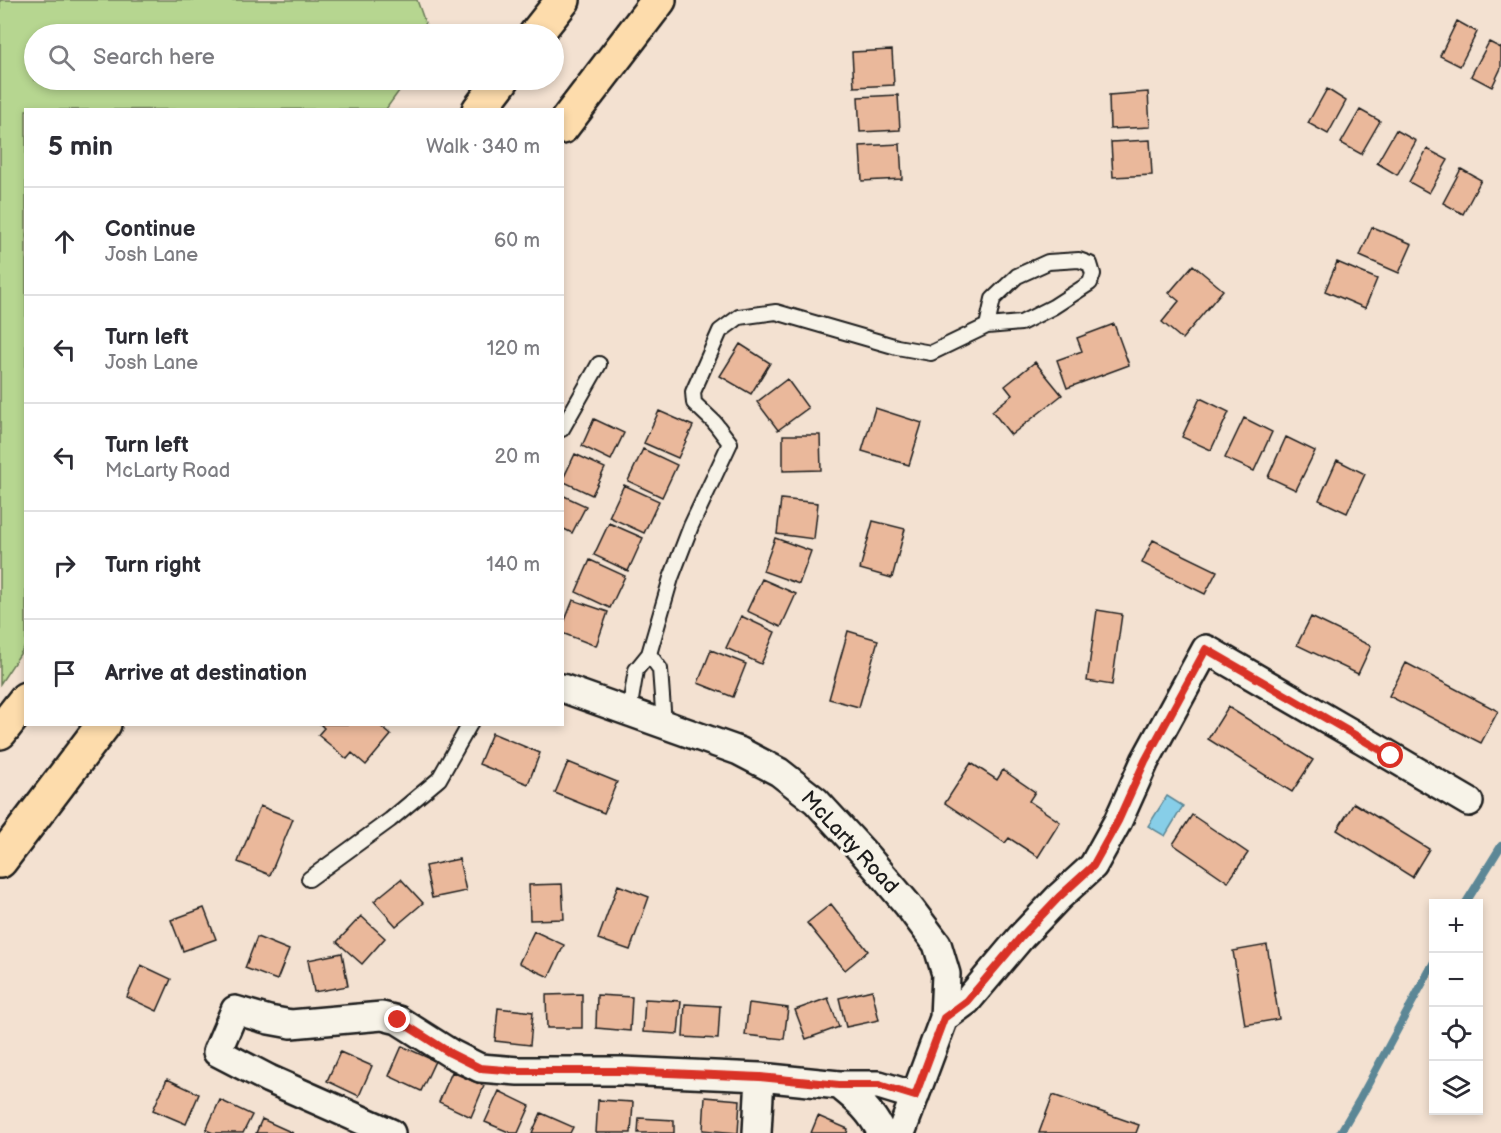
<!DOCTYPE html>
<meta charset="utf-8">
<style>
:root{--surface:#fff;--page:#f7f7f7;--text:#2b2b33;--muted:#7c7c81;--line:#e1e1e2}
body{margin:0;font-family:"Balsamiq Sans",sans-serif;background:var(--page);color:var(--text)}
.controls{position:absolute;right:18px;bottom:18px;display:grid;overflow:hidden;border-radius:0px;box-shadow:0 3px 9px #0003}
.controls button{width:54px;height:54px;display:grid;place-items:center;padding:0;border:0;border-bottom:2px solid var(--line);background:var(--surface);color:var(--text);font:30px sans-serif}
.stop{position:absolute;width:18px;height:18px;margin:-14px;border:4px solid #d93025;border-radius:50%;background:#fff}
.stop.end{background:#d93025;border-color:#fff;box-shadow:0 2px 6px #0008}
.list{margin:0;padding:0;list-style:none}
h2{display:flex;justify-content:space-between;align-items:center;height:78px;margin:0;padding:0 24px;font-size:26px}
h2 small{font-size:20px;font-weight:400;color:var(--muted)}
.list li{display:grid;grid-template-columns:39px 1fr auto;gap:18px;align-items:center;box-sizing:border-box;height:108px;padding:0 24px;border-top:2px solid var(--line)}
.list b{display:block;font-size:22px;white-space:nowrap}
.list p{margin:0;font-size:20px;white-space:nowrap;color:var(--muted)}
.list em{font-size:20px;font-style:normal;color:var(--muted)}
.icon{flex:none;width:33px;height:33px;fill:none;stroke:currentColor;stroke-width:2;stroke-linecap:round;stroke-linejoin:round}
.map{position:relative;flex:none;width:1501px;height:1133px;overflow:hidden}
.search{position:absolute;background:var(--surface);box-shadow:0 3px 9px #0003;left:24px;top:24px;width:540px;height:66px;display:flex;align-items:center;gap:15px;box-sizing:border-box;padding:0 21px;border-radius:33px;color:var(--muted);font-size:22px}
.panel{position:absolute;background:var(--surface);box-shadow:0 3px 9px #0003;left:24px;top:108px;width:540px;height:618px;border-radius:0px}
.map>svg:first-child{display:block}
.green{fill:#b6d690;stroke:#697956;stroke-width:1.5}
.water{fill:#87cee8;stroke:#5c8796;stroke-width:1.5}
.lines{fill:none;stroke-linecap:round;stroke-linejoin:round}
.stream{stroke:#5c8796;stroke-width:8}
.building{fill:#eab89b;stroke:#1c1c1c;stroke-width:1.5}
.service-casing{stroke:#1c1c1c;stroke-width:18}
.minor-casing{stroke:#1c1c1c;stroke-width:32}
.motorway-casing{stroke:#1c1c1c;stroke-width:38}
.service{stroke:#f7f3e8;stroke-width:14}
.minor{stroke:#f7f3e8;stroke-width:27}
.motorway{stroke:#fddcac;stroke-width:33}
.route{stroke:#d93025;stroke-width:8}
.labels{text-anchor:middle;stroke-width:6;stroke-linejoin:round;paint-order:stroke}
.street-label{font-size:21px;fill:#1c1c1c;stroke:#f7f3e8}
</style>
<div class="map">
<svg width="1501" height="1133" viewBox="0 0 1501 1133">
<rect width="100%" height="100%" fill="#f3e1d1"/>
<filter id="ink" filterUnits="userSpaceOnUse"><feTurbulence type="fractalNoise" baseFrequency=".0167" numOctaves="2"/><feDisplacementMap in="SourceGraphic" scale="12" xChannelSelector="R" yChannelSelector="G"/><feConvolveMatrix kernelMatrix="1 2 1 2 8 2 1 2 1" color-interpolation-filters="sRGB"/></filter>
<g filter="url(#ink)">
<path class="green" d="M0,0h417l12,34h-395v46h373l-21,29 -360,1v535l-26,39z"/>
<path class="water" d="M1167,796l16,10 -18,30 -17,-10z"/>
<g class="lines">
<path class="stream" d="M1465,904l36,-58
M1340,1133l20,-34 74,-137"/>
</g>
<path class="building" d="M1457,21l20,11 -17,34 -20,-10z
M1489,42l12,6v20l-9,19 -21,-11z
M892,50l2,35 -40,2 -2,-35z
M1327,89l19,12 -18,33 -20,-11z
M1148,92l2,35 -40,2 -1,-34z
M898,95l2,35 -40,2 -2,-35z
M1360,110l20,11 -19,33 -20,-11z
M1396,130l20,11 -19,34 -20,-12z
M1150,140l2,35 -39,2 -2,-35z
M900,144l2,35 -40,2 -2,-35z
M1427,149l21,11 -19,33 -20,-11z
M1461,169l20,11 -18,34 -20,-11z
M1372,227l40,17 -13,29 -39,-17z
M1337,262l40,17 -12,29 -40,-17z
M1193,265l30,25 -41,49 -20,-17 17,-21 -10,-8z
M1114,324l15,41 -62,23 -10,-28 25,-9 -5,-13z
M740,344l30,19 -19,31 -31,-18z
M1035,362l27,33 -51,40 -19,-24 20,-16 -7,-9z
M787,379l21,29 -30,22 -21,-28z
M1200,398l29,14 -18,38 -29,-13z
M875,408l47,15 -13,42 -47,-14z
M659,411l34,15 -15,32 -34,-15z
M1244,418l28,14 -18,39 -29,-13z
M594,419l30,14 -13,27 -29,-14z
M783,435h37l1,35 -38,1z
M1286,437l29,14 -19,39 -28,-13z
M643,449l34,16 -15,32 -34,-16z
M575,454l30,14 -13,27 -30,-14z
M1337,460l28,14 -18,39 -28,-13z
M624,485l35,16 -15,32 -35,-16z
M562,495l24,11 -14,27 -10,-5z
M781,499l37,4 -4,36 -37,-5z
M873,521l32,8 -13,49 -32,-9z
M609,523l34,15 -15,33 -34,-16z
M775,538l36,13 -12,33 -36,-13z
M1153,540l64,31 -12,23 -63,-31z
M590,560l35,16 -15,32 -34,-16z
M762,579l34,15 -15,33 -34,-16z
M573,600l35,12 -12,34 -34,-13v-5z
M1097,610l25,4 -10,71 -25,-4z
M741,616l34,16 -14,32 -35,-16z
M1311,617l60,29 -13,28 -61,-29z
M848,631l30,9 -19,67 -30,-8z
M711,650l35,14 -13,33 -35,-14z
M1406,663l92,48 -17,32 -92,-47z
M1228,707l85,53 -21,32 -84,-53z
M320,724h58l13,11 -25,30 -14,-12 -5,6 -29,-24 6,-7z
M492,733l48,20 -12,31 -49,-20z
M568,762l49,20 -13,31 -49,-20z
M971,763l26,17 6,-10 32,22 -6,9 31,21 -22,35 -29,-19 -4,5 -60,-40z
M1354,803l75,46 -17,28 -75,-47z
M260,806l33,13 -23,56 -32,-13z
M1192,815l56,38 -20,29 -55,-38z
M459,859l7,32 -34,7 -7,-32z
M401,879l22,24 -27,23 -22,-25z
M562,884l2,35 -34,1 -1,-35z
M618,885l31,12 -19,53 -32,-11z
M831,904l37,47 -23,19 -38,-47z
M204,908l12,31 -33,12 -12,-31z
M361,916l24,22 -23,26 -25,-22z
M534,931l30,14 -15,32 -30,-14z
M257,937l32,13 -12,30 -32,-12z
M1267,945l12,74 -34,6 -12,-74z
M342,953l6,33 -34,6 -6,-32z
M141,965l30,14 -14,32 -30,-14z
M872,990l7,30 -33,7 -7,-29z
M582,994v34h-35l-1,-33z
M597,995l35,2 -2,34 -34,-3z
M828,998l11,29 -33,12 -11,-29z
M645,999l36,2 -3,33 -35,-2z
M749,1003l39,5 -4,31 -39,-4z
M685,1004l35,2 -2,33 -35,-2z
M498,1008l35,4 -3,33 -35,-4z
M402,1046l33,15 -14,30 -32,-15z
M340,1052l32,14 -13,30 -32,-15z
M452,1072l32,14 -13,31 -32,-15z
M167,1079l32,15 -13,30 -33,-14z
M499,1091l31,15 -12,27h-7l-26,-11z
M1053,1095l86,30 -3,8h-97z
M705,1097l35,3 -2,33 -35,-3z
M220,1100l32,15 -9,18h-30l-7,-3z
M598,1100l35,2 -2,31h-35z
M541,1113l32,14 -3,6h-38z
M818,1116l30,13 -1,4h-36z
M639,1118l35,2v13h-36z
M262,1119l31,14h-37z"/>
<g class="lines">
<g class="service-casing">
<path id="service" d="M562,429l37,-65
M649,654l11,15 4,55
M629,712l7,-42 13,-16 22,-76 20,-52 39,-83 -16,-21 -20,-19 -1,-11 27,-61 19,-14 37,-5 121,35 34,6 56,-27 34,-3 32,-16 37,-24 3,-9 -3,-10 -11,-4 -31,2 -31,14 -24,23 -6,27
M309,879l81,-59 49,-41 31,-55"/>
</g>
<g class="minor-casing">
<path id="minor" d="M562,688l177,63 40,21 37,29 46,50 45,53 30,40 9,30 -2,44 -43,115
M944,1018l23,-17 54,-64 38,-40 34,-31 25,-45 27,-60 61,-112 159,92 104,61
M839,1085c20,16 31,25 43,48
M391,1133l-122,-54 -52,-27 18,-42 34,10 22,4 91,-8 16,4 52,33 30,15 38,3h104l138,6 79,8h40l36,11
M757,1133l3,-56"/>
</g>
<g class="motorway-casing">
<path id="motorway" d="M536,34l27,-34
M479,110l23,-30
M562,127l97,-127
M0,732l26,-33
M0,861l104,-137"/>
</g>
<use href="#service" class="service"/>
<use href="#minor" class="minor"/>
<use href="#motorway" class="motorway"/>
</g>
</g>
<g class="lines" filter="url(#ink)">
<path class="route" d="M398,1020l52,33 30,15 38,3h104l138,6 79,8h40l36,11 29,-78 23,-17 54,-64 38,-40 34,-31 25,-45 27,-60 61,-112 185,107"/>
</g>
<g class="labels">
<g class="street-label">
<text transform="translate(850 842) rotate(47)" y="7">McLarty Road</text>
</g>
</g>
</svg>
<div class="controls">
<button>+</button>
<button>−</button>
<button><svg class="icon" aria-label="locate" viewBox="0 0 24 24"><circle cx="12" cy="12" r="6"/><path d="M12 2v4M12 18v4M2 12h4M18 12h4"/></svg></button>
<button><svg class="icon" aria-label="layers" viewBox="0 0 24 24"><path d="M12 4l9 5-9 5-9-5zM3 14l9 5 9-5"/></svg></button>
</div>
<div class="stop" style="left:1391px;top:756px"></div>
<div class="stop end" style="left:398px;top:1020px"></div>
<div class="search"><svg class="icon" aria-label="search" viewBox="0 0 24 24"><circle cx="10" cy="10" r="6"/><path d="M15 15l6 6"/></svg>Search here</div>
<section class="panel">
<h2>5 min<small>Walk · 340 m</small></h2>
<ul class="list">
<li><svg class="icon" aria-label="ahead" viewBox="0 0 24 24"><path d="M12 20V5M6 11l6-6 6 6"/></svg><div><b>Continue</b><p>Josh Lane</p></div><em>60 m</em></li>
<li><svg class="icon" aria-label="left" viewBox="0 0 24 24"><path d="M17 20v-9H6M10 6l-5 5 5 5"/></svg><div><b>Turn left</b><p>Josh Lane</p></div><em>120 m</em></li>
<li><svg class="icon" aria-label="left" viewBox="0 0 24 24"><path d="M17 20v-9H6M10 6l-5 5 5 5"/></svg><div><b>Turn left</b><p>McLarty Road</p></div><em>20 m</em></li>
<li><svg class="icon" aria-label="right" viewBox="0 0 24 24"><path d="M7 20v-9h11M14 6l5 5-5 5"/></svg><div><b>Turn right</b></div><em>140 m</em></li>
<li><svg class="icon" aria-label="arrive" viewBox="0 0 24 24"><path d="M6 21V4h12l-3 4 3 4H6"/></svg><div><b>Arrive at destination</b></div></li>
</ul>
</section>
</div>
